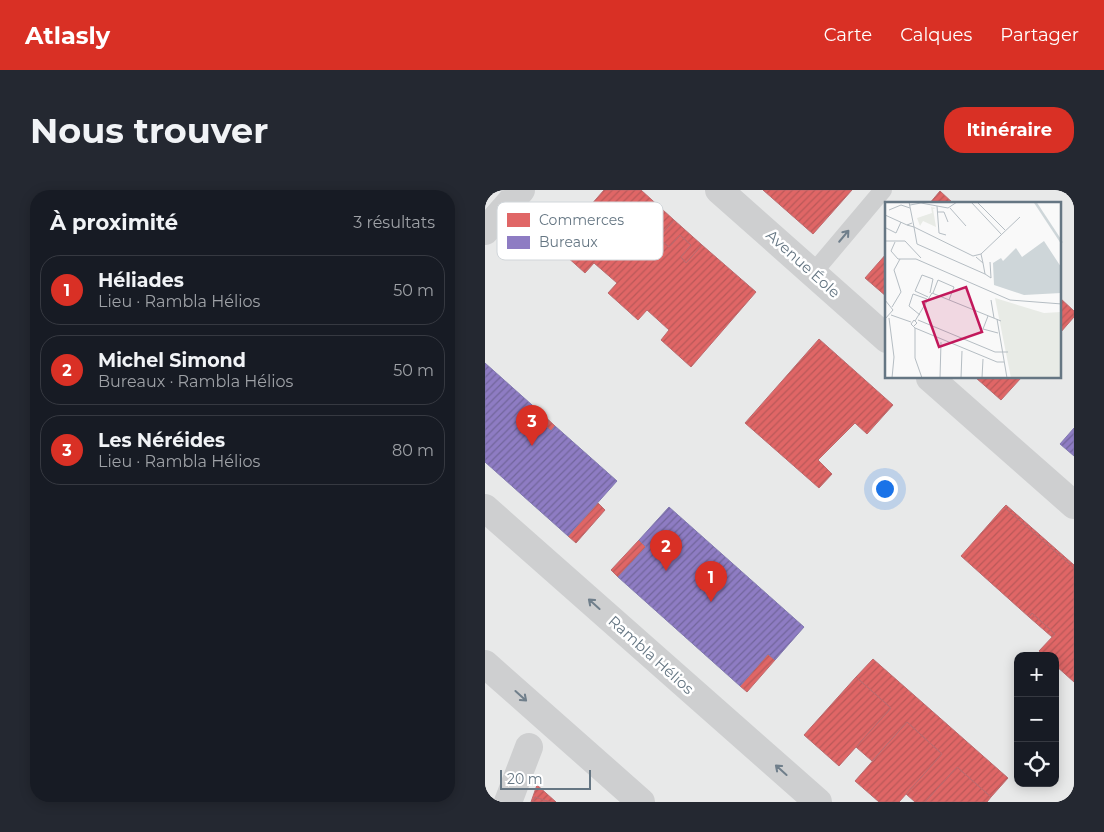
<!DOCTYPE html>
<html lang="fr">
<meta charset="utf-8">
<style>
:root{--surface:#171b24;--page:#242831;--text:#f1f3f6;--muted:#9ea1a6;--line:#363941;--accent:#d93025}
body{margin:0;font-family:Montserrat,sans-serif;background:var(--page);color:var(--text)}
.controls{position:absolute;right:15px;bottom:15px;display:grid;overflow:hidden;border-radius:10px;box-shadow:0 2px 12px #0003}
.controls button{width:45px;height:45px;display:grid;place-items:center;padding:0;border:0;border-bottom:1px solid var(--line);background:var(--surface);color:var(--text);font:25px sans-serif}
.scale{position:absolute;left:15px;bottom:12px;width:91px;box-sizing:border-box;padding-left:5px;border:2px solid #657683;border-top:0;font-size:14px;line-height:18px;white-space:nowrap;color:#657683;-webkit-text-stroke:4px #fff;paint-order:stroke}
.you{position:absolute;left:399px;top:298px;width:18px;height:18px;margin:-12px;border:4px solid #fff;border-radius:50%;background:#1a73e8;box-shadow:0 0 0 8px #1a73e833}
.badge{display:grid;place-items:center;width:32px;height:32px;border-radius:50%;background:var(--accent);color:#fff;font-size:16px;font-weight:700}
.pin{position:absolute;translate:-50% -41px;filter:drop-shadow(0 1px 2px #0008)}
.pin::after{content:'';position:absolute;top:26px;width:18px;height:15px;background:inherit;clip-path:polygon(0 0,100% 0,50% 100%)}
.list{margin:0;padding:0;list-style:none}
h2{display:flex;justify-content:space-between;align-items:center;height:65px;margin:0;padding:0 20px;font-size:21px}
h2 small{font-size:16px;font-weight:400;color:var(--muted)}
.list li{display:grid;grid-template-columns:32px 1fr auto;gap:15px;align-items:center;box-sizing:border-box;height:70px;margin:0 10px 10px;padding:0 10px;border:1px solid var(--line);border-radius:20px}
.list b{display:block;font-size:19px;white-space:nowrap}
.list p{margin:0;font-size:16px;white-space:nowrap;color:var(--muted)}
.list em{font-size:16px;font-style:normal;color:var(--muted)}
.icon{flex:none;width:28px;height:28px;fill:none;stroke:currentColor;stroke-width:2;stroke-linecap:round;stroke-linejoin:round}
.map{position:relative;flex:none;width:589px;height:612px;overflow:hidden;border-radius:20px}
header{display:flex;align-items:center;gap:30px;box-sizing:border-box;height:70px;padding:0 25px;background:var(--accent);color:#fff}
header strong{font-size:24px}
nav{display:flex;gap:28px;margin-inline-start:auto;font-size:18px}
.intro{display:flex;align-items:center;justify-content:space-between;box-sizing:border-box;height:120px;padding:0 30px}
h1{margin:0;font-size:35px}
.button{padding:12px 22px;border-radius:20px;background:var(--accent);color:#fff;font-size:18px;font-weight:700}
main{display:flex;gap:30px;padding:0 30px}
aside{flex:1;background:var(--surface);border-radius:20px;box-shadow:0 2px 12px #0003}
.map>svg:first-child{display:block}
.built{fill:#e8e9e9;fill-rule:evenodd}
.shops{fill:url(#shops-hatch);stroke:#bb6b6f}
.offices{fill:url(#offices-hatch);stroke:#827ab0}
.lines{fill:none;stroke-linecap:round;stroke-linejoin:round}
.service{stroke:#cecfd0;stroke-width:18}
.minor{stroke:#cecfd0;stroke-width:28}
.oneway{stroke:#707f8b}
.labels{text-anchor:middle;stroke-width:5;stroke-linejoin:round;paint-order:stroke}
.street-label{font-size:15px;fill:#657683;stroke:#fff}
.inset-river{fill:none;stroke:#ced6d9;stroke-width:2.5}
.inset-road{fill:none;stroke:#b5bdc3;stroke-width:1}
.view{fill:#c2185b;fill-opacity:0.15;stroke:#c2185b;stroke-width:2.5}
.inset-edge{fill:none;stroke:#657683;stroke-width:2.5}
.key{fill:#fff;stroke:#d1d6da;stroke-width:1}
.key-label{font-size:14px;fill:#657683}
</style>
<header>
<strong>Atlasly</strong>
<nav><a>Carte</a><a>Calques</a><a>Partager</a></nav>
</header>
<div class="intro"><h1>Nous trouver</h1><a class="button">Itinéraire</a></div>
<main>
<aside>
<h2>À proximité<small>3 résultats</small></h2>
<ul class="list">
<li><span class="badge">1</span><div><b>Héliades</b><p>Lieu · Rambla Hélios</p></div><em>50 m</em></li>
<li><span class="badge">2</span><div><b>Michel Simond</b><p>Bureaux · Rambla Hélios</p></div><em>50 m</em></li>
<li><span class="badge">3</span><div><b>Les Néréides</b><p>Lieu · Rambla Hélios</p></div><em>80 m</em></li>
</ul>
</aside>
<div class="map">
<svg width="589" height="612" viewBox="0 0 589 612">
<defs>
<pattern id="shops-hatch" width="6" height="6" patternUnits="userSpaceOnUse" patternTransform="scale(1.25)"><rect width="6" height="6" fill="#e06666"/><path d="M-1 1l2-2M0 6l6-6M5 7l2-2" fill="none" stroke="#b95959"/></pattern>
<pattern id="offices-hatch" width="6" height="6" patternUnits="userSpaceOnUse" patternTransform="scale(1.25)"><rect width="6" height="6" fill="#8e7cc3"/><path d="M-1 1l2-2M0 6l6-6M5 7l2-2" fill="none" stroke="#72669c"/></pattern>
</defs>
<rect width="100%" height="100%" fill="#f9f9f9"/>
<path class="built" d="M0,0h589v612h-589zM402,14h173v174h-173zM533,466h37v127h-37z"/>
<path class="shops" d="M119,0h37l33,30 -16,18 11,9 11,-12 11,10 -10,12 5,6 16,-18 54,47 -65,75 -30,-27 8,-10 -22,-20 -9,10 -30,-27 9,-10 -23,-20 -9,10 -30,-27z
M278,0h89l-39,44z
M455,1l14,13h-25z
M189,30l28,25 -16,18 -5,-6 10,-12 -11,-10 -11,12 -11,-9z
M402,63v44l-22,-19z
M575,108l14,13v6l-14,16z
M334,149l74,66 -26,29 -12,-11 -37,37 14,14 -13,14 -74,-65z
M491,188h45l-20,22z
M56,223l14,13 -4,5 -15,-13z
M113,313l7,7 -29,33 -8,-7z
M521,315l68,60v3l-70,-61z
M519,317l70,61v114l-19,-17v-9h-10l-6,-5 16,-17 -23,-21 -3,4 -68,-61z
M154,350l7,7 -28,30 -7,-7z
M547,423l23,21 -3,3 -23,-20z
M283,464l7,6 -28,32 -7,-6z
M388,469l135,119 -17,19 -34,-30 -32,35h-10l-9,-8 36,-40 -35,-32 -35,39 -16,-14 35,-39 -35,-31z
M371,487l35,31 -52,58 -35,-31z
M422,532l35,32 -43,48h-20l-24,-21z
M472,577l34,30 -4,5h-62z
M52,595l19,17h-6l-15,-5 -2,5h-2z
M50,607l15,5h-17z"/>
<path class="offices" d="M0,173l56,50 -5,5 15,13 4,-5 62,55 -49,55 -83,-74z
M589,238v28l-14,-12z
M184,317l135,120 -29,33 -7,-6 -28,32 -122,-109 28,-30 -7,-7z"/>
<g class="lines">
<path class="service" d="M328,83l70,-83"/>
<path class="minor" d="M234,0l168,149
M0,41l36,-41
M445,188l144,127
M0,318l333,294
M0,474l156,138
M23,612l21,-55"/>
</g>
<defs><path id="oneway-shaft" d="M-6 0H5M1.5-3L5.5 0L1.5 3" fill="none" stroke-width="1.6" stroke-linecap="round" stroke-linejoin="round" transform="scale(1.25)"/></defs>
<g class="oneway">
<use href="#oneway-shaft" transform="translate(359 46) rotate(-50)"/>
<use href="#oneway-shaft" transform="translate(109 414) rotate(-138)"/>
<use href="#oneway-shaft" transform="translate(36 506) rotate(42)"/>
<use href="#oneway-shaft" transform="translate(296 580) rotate(-138)"/>
</g>
<g class="labels">
<g class="street-label">
<text transform="translate(318 74) rotate(42)" y="5">Avenue Éole</text>
<text transform="translate(166 465) rotate(42)" y="5">Rambla Hélios</text>
</g>
</g>
<g transform="translate(400 12)">
<rect width="176" height="176" fill="#f9f9f9"/>
<path d="M46,5l5,1 -3,1 3,18 -13,-6 -3,5 -3,-8 15,-5zM110,96l49,15 17,-1v66h-50z" fill="#e8ebe6"/>
<path d="M159,39l17,26v26l-37,2 -30,-10 -1,-22 8,-5 2,3 13,-13 6,9z" fill="#ced6d9"/>
<path class="inset-river" d="M150,0l27,41"/>
<path class="inset-road" d="M24,0l5,25 59,29 8,-2 39,-37M86,0l30,32M92,0l28,28M25,3l11,-2 27,5 9,-6M52,4l2,27 7,2M65,6l16,18M4,8l12,-5 9,3M52,10h7l4,10M0,13l22,10M27,21l-5,2 7,2 3,17 68,30M1,26l10,5 5,-11M0,39h20l16,17M10,40l-4,9 7,8h18l94,41 52,4M91,55l7,6 -2,-9M98,61l2,11 6,4 -1,-16M48,91l5,-13 16,7 -5,13M43,95l-13,-6 7,-16 11,4 -3,14M0,98l8,10 -8,9M106,98l3,18M7,105l9,-15 -7,-22 6,-11M6,113l20,7M35,113l-11,-9 4,-12 14,5M103,114l-5,13 15,4M4,116l5,39 -2,21M112,117l10,59M33,118l77,32h13M30,119l17,-28 69,28M29,124l3,-3 -3,-3 -3,4 4,4v30l7,20M30,126l82,34h7M55,176l1,-36M76,176l1,-27M97,176l1,-19"/>
<path class="view" d="M81,85l16,45 -43,15 -16,-45z"/>
<rect width="176" height="176" class="inset-edge"/>
</g>
<rect x="12" y="12" width="166" height="58" rx="8" class="key"/>
<rect x="22" y="23" width="23" height="14" fill="#e06666"/>
<rect x="22" y="46" width="23" height="13" fill="#8e7cc3"/>
<g class="key-label">
<text x="54" y="35">Commerces</text>
<text x="54" y="57">Bureaux</text>
</g>
</svg>
<div class="controls">
<button>+</button>
<button>−</button>
<button><svg class="icon" aria-label="locate" viewBox="0 0 24 24"><circle cx="12" cy="12" r="6"/><path d="M12 2v4M12 18v4M2 12h4M18 12h4"/></svg></button>
</div>
<div class="scale">20 m</div>
<div class="you"></div>
<div class="pin badge" style="left:226px;top:412px">1</div>
<div class="pin badge" style="left:181px;top:381px">2</div>
<div class="pin badge" style="left:47px;top:256px">3</div>
</div>
</main>
